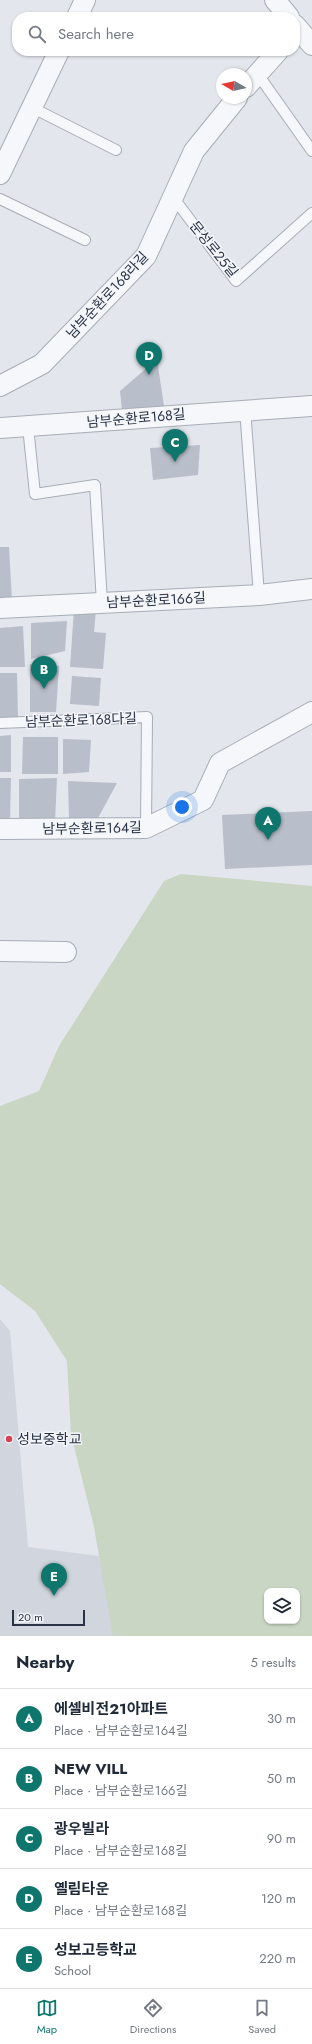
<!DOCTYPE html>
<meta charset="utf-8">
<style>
:root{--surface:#fff;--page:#f6f6f7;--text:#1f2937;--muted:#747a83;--line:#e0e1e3;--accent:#0f766e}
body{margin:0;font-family:Jost,"Noto Sans KR",sans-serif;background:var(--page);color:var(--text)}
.controls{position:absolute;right:12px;bottom:12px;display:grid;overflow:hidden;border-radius:8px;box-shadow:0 1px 3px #0004}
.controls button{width:36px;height:36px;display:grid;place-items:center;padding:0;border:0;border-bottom:1px solid var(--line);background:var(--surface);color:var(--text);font:20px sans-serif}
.compass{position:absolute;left:216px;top:68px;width:36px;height:36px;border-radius:50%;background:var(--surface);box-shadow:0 1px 3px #0004;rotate:279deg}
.scale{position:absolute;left:12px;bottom:10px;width:73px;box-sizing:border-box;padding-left:4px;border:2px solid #293345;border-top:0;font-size:11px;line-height:14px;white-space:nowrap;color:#293345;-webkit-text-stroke:3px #f3f5f9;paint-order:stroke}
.you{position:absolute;left:182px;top:807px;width:14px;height:14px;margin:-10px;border:3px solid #fff;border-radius:50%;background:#1a73e8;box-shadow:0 0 0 6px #1a73e833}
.badge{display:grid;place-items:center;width:26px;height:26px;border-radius:50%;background:var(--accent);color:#fff;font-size:13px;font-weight:700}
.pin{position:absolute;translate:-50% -33px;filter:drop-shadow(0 1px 2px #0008)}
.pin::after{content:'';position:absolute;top:21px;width:14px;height:12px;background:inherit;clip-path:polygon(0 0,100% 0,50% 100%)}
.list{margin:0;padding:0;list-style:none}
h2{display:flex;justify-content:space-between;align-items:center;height:52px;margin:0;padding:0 16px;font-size:17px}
h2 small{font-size:13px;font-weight:400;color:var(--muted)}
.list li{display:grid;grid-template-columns:26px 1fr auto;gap:12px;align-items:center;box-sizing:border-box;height:60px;padding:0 16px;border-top:1px solid var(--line)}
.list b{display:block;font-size:15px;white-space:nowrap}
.list p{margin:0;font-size:13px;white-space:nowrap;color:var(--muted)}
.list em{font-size:13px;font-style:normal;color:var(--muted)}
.icon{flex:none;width:22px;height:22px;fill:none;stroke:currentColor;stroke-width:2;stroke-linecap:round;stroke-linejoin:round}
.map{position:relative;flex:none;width:312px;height:1636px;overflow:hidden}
.search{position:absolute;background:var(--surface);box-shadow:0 1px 3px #0004;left:12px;right:12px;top:12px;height:44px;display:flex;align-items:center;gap:10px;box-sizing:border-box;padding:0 14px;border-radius:16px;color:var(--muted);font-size:15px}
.sheet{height:352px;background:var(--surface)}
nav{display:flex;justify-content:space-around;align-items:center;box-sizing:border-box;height:56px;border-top:1px solid var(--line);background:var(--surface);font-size:11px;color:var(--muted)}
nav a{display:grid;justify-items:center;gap:2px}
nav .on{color:var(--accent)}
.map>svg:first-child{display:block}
.built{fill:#d0d5de}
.green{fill:#c8d6c3;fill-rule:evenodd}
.building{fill:#b9bfca}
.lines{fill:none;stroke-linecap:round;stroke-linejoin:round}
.service-casing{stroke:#a7adb7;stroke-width:12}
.minor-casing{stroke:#a7adb7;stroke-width:22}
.service{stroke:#f6f7fa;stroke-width:10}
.minor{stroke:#f6f7fa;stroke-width:20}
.poi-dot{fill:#d74156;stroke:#f3f5f9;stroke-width:1.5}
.labels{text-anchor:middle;stroke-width:3;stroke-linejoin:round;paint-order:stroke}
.street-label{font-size:14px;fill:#293345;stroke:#f3f5f9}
.poi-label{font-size:14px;fill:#293345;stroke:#f3f5f9;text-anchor:start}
</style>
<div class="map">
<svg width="312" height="1636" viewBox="0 0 312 1636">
<rect width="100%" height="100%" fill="#e3e6ec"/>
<path class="built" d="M0,1319l10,12 18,216 71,9 18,80h-117z"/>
<path class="green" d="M181,874l131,12v750h-199l-19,-109 -23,-93 -4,-73 -32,-50 -35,-27v-178l39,-15 20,-45 105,-165zM267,1591h30v30h-30z"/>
<path class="building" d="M157,359l7,47 -42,6 -2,-21z
M200,445l-2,30 -45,5 -3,-32z
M0,547h9l3,53h-12z
M74,609l22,1 -2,22 12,1 -3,36 -33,-2z
M67,621l-2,30 -34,8v-36z
M23,626l2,41h-25v-39z
M30,664l29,2 -3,46h-26z
M0,673h17l1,44h-18z
M72,676l29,2 -2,28 -29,-2z
M11,735v37h-11v-36z
M23,737h35v37h-36z
M63,739l28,1 -2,32 -26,2z
M0,778h11l-1,45h-10z
M57,778l-2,44 -36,1v-44z
M68,781l49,2 -19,35h-29z
M312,811v54l-87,4 -3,-54z"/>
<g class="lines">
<g class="service-casing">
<path id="service" d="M257,73l55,78
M31,107l85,43
M173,197l63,84 76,-68
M0,199l85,41
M245,409l14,186
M28,427l7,67 60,-9 7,118
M0,723l147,-6 -1,111"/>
</g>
<g class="minor-casing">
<path id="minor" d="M275,0l14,17
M77,17l8,-17
M295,25l17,20
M246,87l32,-36
M0,174l59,-123
M0,386l42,-22 104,-108 48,-105 43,-53
M0,428l312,-22
M0,608l259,-13 53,-6
M0,829l146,-1 57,-28 17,-37 92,-51
M0,951l66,1"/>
</g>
<use href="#service" class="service"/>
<use href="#minor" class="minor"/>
</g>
<circle class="poi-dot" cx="9" cy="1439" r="4"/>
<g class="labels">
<g class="street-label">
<text transform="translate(214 249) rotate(51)" y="5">문성로25길</text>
<text transform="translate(107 295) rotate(-47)" y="5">남부순환로168라길</text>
<text transform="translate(136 418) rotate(-5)" y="5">남부순환로168길</text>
<text transform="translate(156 600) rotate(-3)" y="5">남부순환로166길</text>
<text transform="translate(81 720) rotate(-2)" y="5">남부순환로168다길</text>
<text transform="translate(92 828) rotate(-1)" y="5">남부순환로164길</text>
</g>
<g class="poi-label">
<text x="17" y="1444">성보중학교</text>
</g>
</g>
</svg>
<div class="controls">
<button><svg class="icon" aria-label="layers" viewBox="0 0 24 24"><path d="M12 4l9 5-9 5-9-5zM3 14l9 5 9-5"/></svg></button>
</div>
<svg class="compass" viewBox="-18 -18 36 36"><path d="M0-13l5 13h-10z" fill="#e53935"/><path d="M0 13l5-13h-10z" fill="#747a83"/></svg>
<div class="scale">20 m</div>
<div class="you"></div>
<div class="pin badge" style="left:268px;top:840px">A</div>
<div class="pin badge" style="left:44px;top:689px">B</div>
<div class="pin badge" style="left:175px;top:462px">C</div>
<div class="pin badge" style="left:149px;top:375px">D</div>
<div class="pin badge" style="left:54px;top:1596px">E</div>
<div class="search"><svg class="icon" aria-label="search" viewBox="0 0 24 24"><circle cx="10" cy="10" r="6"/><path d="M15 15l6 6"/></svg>Search here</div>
</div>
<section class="sheet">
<h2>Nearby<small>5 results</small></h2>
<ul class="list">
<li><span class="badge">A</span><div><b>에셀비전21아파트</b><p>Place · 남부순환로164길</p></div><em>30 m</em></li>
<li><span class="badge">B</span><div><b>NEW VILL</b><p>Place · 남부순환로166길</p></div><em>50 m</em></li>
<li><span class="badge">C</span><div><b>광우빌라</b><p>Place · 남부순환로168길</p></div><em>90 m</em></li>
<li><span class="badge">D</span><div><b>옐림타운</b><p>Place · 남부순환로168길</p></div><em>120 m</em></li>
<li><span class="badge">E</span><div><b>성보고등학교</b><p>School</p></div><em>220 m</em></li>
</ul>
</section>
<nav>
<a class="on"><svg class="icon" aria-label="map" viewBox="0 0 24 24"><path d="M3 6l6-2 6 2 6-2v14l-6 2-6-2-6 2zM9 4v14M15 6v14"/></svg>Map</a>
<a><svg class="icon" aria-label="directions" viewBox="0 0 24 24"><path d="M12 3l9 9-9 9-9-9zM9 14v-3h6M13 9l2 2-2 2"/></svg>Directions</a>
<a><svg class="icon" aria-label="saved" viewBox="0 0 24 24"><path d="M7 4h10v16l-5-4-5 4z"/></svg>Saved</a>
</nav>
